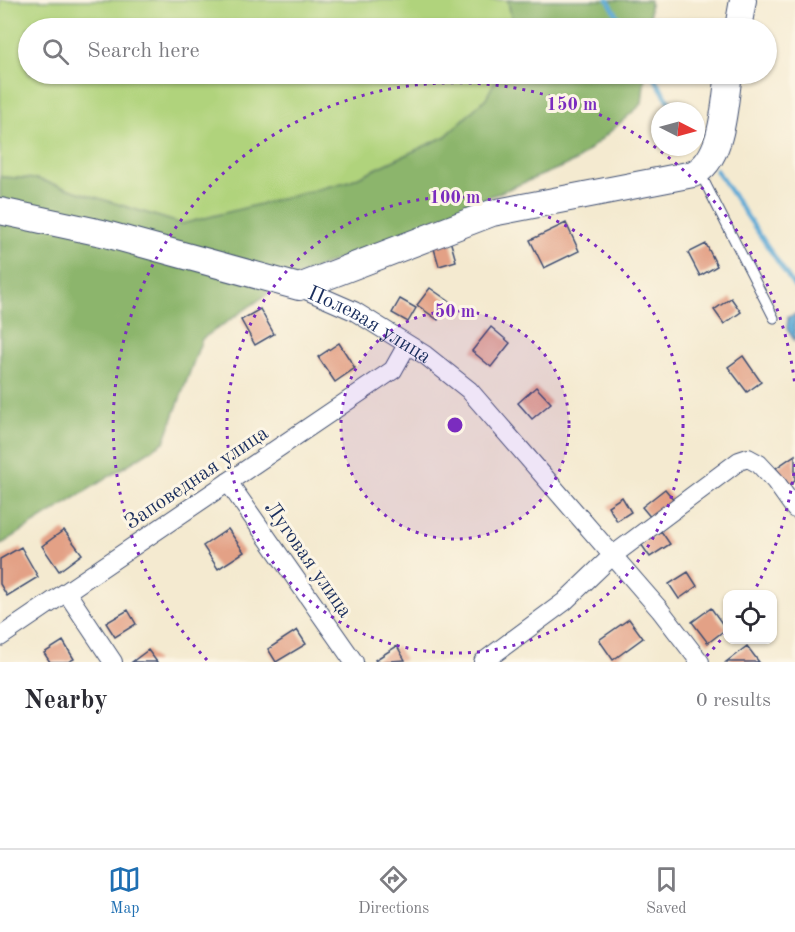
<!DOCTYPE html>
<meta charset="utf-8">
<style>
:root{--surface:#fff;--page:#f2f2f3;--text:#2b2b33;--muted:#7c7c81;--line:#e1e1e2;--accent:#1f6fb2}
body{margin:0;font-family:"Old Standard TT",serif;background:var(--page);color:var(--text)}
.controls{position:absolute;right:18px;bottom:18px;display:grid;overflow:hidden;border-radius:12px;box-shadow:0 2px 4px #0004}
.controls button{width:54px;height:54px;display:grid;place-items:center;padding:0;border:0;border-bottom:2px solid var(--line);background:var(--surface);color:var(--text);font:30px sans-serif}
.compass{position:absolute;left:651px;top:102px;width:54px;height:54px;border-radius:50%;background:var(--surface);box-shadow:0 2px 4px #0004;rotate:96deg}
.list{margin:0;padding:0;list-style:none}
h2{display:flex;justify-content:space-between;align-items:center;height:78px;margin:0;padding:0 24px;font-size:26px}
h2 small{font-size:20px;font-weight:400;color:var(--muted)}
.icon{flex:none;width:33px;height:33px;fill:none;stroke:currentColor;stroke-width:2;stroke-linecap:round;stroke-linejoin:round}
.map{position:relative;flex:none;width:795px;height:662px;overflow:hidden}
.search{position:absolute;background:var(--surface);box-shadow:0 2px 4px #0004;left:18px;right:18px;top:18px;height:66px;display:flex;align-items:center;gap:15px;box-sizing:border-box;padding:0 21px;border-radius:33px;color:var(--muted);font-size:22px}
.sheet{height:186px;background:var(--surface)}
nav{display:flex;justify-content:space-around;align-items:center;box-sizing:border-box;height:84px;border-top:2px solid var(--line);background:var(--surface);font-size:16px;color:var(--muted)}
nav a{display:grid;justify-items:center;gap:3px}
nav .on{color:var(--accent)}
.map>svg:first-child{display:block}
.green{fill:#b0d37c;stroke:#66816d;stroke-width:1.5}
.forest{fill:#8cb56c;stroke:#547265;stroke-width:1.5}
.water{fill:#5ca9d5;stroke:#3c6c9a;stroke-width:1.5}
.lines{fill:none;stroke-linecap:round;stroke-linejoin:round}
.stream{stroke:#5ca9d5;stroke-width:4.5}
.building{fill:#e3a186}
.lane-casing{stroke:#3c4b6f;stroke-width:11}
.street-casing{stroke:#3c4b6f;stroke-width:20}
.secondary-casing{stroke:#3c4b6f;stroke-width:28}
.lane{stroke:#fff;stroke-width:9}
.street{stroke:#fff;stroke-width:18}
.secondary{stroke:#fff;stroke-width:26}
.ring{fill:none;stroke:#7b2cbf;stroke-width:3;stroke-dasharray:3 6}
.labels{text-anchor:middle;stroke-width:6;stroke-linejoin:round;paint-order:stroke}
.street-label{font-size:21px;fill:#1b2f5e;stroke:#fcf5e5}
.centre{fill:#7b2cbf;stroke:#fcf5e5;stroke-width:3}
.ring-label{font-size:18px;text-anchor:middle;font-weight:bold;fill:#7b2cbf;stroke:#fcf5e5;stroke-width:6;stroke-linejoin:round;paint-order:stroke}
</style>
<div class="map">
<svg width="795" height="662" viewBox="0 0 795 662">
<rect width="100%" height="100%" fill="#fcf5e5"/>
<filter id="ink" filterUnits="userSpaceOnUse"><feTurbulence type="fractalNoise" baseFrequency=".0167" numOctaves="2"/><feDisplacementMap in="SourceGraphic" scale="12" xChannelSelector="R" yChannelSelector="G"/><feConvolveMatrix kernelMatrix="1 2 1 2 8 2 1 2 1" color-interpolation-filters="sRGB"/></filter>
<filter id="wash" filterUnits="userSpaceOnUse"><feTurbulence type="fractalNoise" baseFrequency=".008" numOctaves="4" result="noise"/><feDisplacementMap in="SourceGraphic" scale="24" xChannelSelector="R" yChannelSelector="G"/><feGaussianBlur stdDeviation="1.35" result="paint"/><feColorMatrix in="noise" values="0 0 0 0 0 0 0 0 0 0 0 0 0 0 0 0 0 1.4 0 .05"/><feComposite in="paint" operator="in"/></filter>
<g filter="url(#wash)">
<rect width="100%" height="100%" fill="#f4ead0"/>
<path class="green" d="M0,0h508l5,28h-485v46h471l-13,24 -40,38 -96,45 -168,43 -145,-45 -37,-2z"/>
<path class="forest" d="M508,0h142v28h-137z
M499,74h146l-3,30 -66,57 -288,119 -86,59 -38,103 -164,103v-368l37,2 145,45 168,-43 96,-45 40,-38z"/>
<path class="water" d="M795,314v27l-8,-12 1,-12z"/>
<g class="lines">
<path class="stream" d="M608,0l17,28
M652,74l23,37
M716,170l79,117"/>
</g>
<g id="blocks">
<path class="building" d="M566,223l13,28 -35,17 -14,-28z
M450,240l6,21 -17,5 -6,-21z
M706,244l11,22 -17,10 -12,-23z
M430,288l20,14 -12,18 -21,-15z
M731,298l10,14 -17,12 -10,-14z
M400,299l16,9 -8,14 -16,-9z
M260,309l14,25 -19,11 -14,-25z
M491,327l19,16 -19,24 -19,-16z
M339,343l16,25 -20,14 -17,-25z
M743,356l18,26 -14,10 -19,-25z
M536,387l15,16 -19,16 -14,-16z
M795,455v26l-6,4 -13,-17z
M665,489l9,11 -22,19 -10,-12z
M622,497l9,15 -14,9 -9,-15z
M228,529l16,23 -26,17 -15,-23z
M64,530l18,24 -23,17 -17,-25z
M661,531l9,13 -20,13 -9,-13z
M21,547l17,30 -31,19 -7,-12v-25z
M688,572l9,14 -18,13 -10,-15z
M711,608l15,21 -18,14 -16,-21z
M128,610l8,14 -21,13 -9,-14z
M629,619l14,19 -30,22 -14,-20z
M297,630l9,14 -30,18 -8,-13z
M63,641l11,18 -6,3h-18l-6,-9z
M397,646l8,14 -28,2 -2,-2z
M747,646l12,16h-33z
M148,650l9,12h-25z"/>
</g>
</g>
<g filter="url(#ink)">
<use href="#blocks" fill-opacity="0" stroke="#3c4b6f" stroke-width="1.5"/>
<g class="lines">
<g class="lane-casing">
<path id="lane" d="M699,171l75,147"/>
</g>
<g class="street-casing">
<g id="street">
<path id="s1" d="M299,287l55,24 71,44 44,35 191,220 40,52"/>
<path d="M228,482l126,180"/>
<path d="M67,593l46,69"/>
<path d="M0,637l393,-267 14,-25"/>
<path d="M483,662l81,-60 48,-46 127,-95 9,-3 11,6 16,17 20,28"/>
</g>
</g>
<g class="secondary-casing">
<path id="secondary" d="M738,28l5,-28
M0,211l102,22 197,54 193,-74 201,-39c31,-15 31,-70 36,-100"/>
</g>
<use href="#lane" class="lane"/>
<use href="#street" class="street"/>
<use href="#secondary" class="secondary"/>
</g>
</g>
<circle cx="455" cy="425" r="114" fill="#7b2cbf" fill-opacity=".12"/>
<g class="ring">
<circle cx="455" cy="425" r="114"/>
<circle cx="455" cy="425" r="228"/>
<path d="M795 464A342 342 0 0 1 753 593M726 633A342 342 0 0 1 703 660M207 660A342 342 0 1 1 795 386"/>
</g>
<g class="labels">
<g class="street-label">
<text dy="7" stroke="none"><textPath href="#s1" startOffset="80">Полевая улица</textPath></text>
<text transform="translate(196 477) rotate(-34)" y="7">Заповедная улица</text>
<text transform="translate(309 559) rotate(55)" y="7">Луговая улица</text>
</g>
</g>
<circle cx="455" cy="425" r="9" class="centre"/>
<g class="ring-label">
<text x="572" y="110">150 m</text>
<text x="455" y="203">100 m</text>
<text x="455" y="317">50 m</text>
</g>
</svg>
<div class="controls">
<button><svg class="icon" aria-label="locate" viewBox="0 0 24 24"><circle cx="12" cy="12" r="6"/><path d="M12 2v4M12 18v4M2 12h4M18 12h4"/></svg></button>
</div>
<svg class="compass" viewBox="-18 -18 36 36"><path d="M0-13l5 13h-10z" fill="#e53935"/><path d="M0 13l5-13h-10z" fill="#7c7c81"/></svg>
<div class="search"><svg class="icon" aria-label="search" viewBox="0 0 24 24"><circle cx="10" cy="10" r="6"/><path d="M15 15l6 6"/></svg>Search here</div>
</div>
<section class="sheet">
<h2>Nearby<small>0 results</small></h2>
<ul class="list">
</ul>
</section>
<nav>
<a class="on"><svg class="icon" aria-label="map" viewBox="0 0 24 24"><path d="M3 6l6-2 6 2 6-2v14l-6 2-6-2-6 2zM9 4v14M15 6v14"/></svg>Map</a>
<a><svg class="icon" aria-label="directions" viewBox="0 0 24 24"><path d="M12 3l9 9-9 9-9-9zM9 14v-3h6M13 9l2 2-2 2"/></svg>Directions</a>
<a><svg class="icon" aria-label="saved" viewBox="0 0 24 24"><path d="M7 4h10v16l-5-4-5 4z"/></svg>Saved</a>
</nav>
